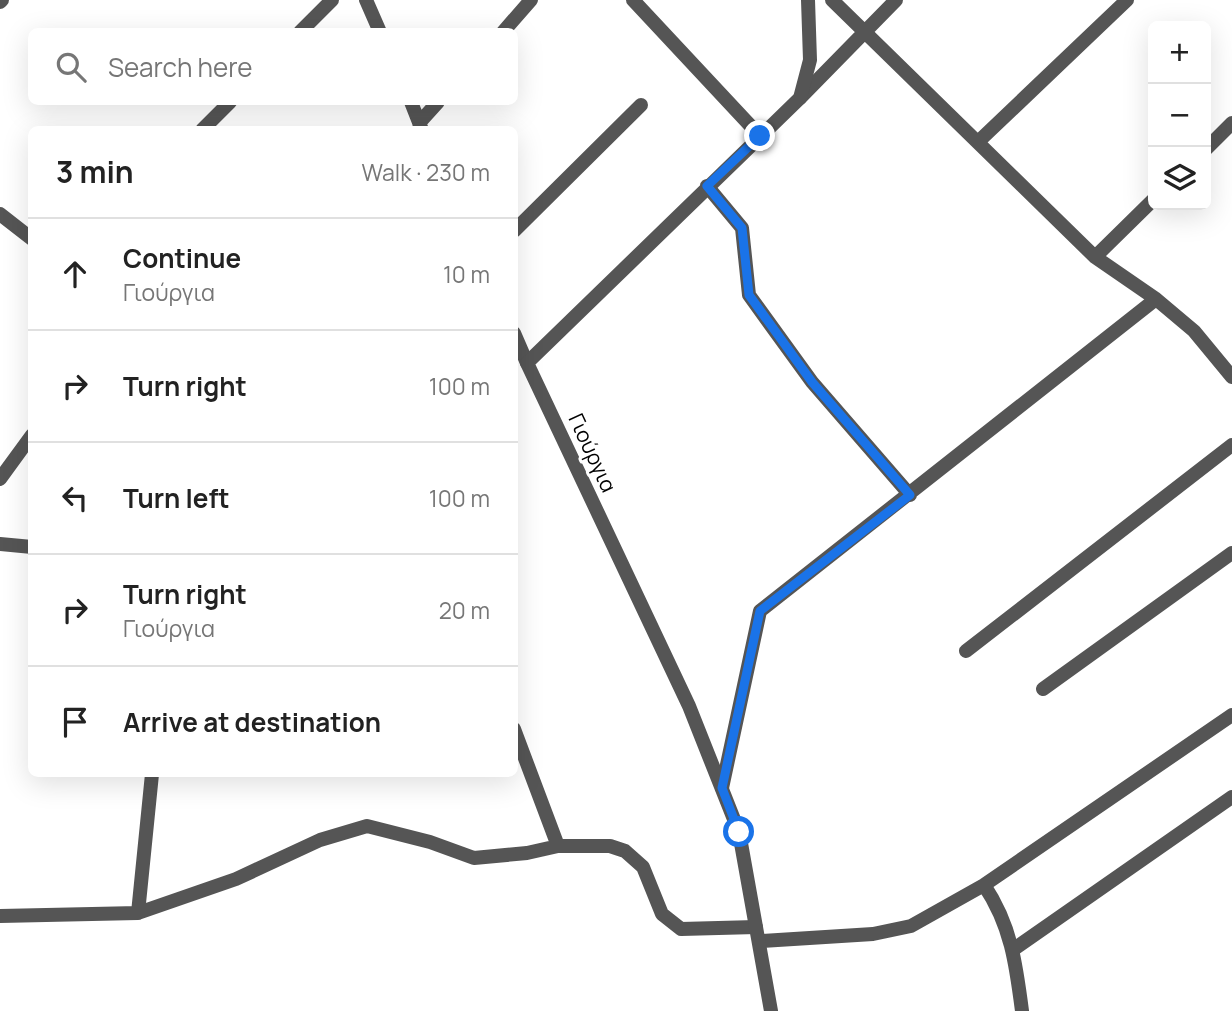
<!DOCTYPE html>
<meta charset="utf-8">
<style>
:root{--surface:#fff;--page:#f6f6f6;--text:#222;--muted:#767676;--line:#e0e0e0}
body{margin:0;font-family:Manrope,sans-serif;background:var(--page);color:var(--text)}
.controls{position:absolute;right:21px;top:21px;display:grid;overflow:hidden;border-radius:10px;box-shadow:0 7px 28px #0002}
.controls button{width:63px;height:63px;display:grid;place-items:center;padding:0;border:0;border-bottom:2px solid var(--line);background:var(--surface);color:var(--text);font:35px sans-serif}
.stop{position:absolute;width:21px;height:21px;margin:-16px;border:5px solid #1a73e8;border-radius:50%;background:#fff}
.stop.end{background:#1a73e8;border-color:#fff;box-shadow:0 2px 7px #0008}
.list{margin:0;padding:0;list-style:none}
h2{display:flex;justify-content:space-between;align-items:center;height:91px;margin:0;padding:0 28px;font-size:30px}
h2 small{font-size:23px;font-weight:400;color:var(--muted)}
.list li{display:grid;grid-template-columns:46px 1fr auto;gap:21px;align-items:center;box-sizing:border-box;height:112px;padding:0 28px;border-top:2px solid var(--line)}
.list b{display:block;font-size:26px;white-space:nowrap}
.list p{margin:0;font-size:23px;white-space:nowrap;color:var(--muted)}
.list em{font-size:23px;font-style:normal;color:var(--muted)}
.icon{flex:none;width:38px;height:38px;fill:none;stroke:currentColor;stroke-width:2;stroke-linecap:round;stroke-linejoin:round}
.map{position:relative;flex:none;width:1232px;height:1011px;overflow:hidden}
.search{position:absolute;background:var(--surface);box-shadow:0 7px 28px #0002;left:28px;top:28px;width:490px;height:77px;display:flex;align-items:center;gap:18px;box-sizing:border-box;padding:0 24px;border-radius:10px;color:var(--muted);font-size:26px}
.panel{position:absolute;background:var(--surface);box-shadow:0 7px 28px #0002;left:28px;top:126px;width:490px;height:651px;border-radius:10px}
.map>svg:first-child{display:block}
.lines{fill:none;stroke-linecap:round;stroke-linejoin:round}
.minor{stroke:#555;stroke-width:14}
.tertiary{stroke:#555;stroke-width:14}
.route{stroke:#1a73e8;stroke-width:9}
.labels{text-anchor:middle;stroke-width:6;stroke-linejoin:round;paint-order:stroke}
.street-label{font-size:21px;fill:#000;stroke:#fff}
</style>
<div class="map">
<svg width="1232" height="1011" viewBox="0 0 1232 1011">
<rect width="100%" height="100%" fill="#fff"/>
<g class="lines">
<path class="minor" d="M366,0l14,32
M633,0l127,136
M832,0l263,257 61,42 38,32 38,46
M0,2l2,-2
M300,32l32,-32
M503,32l28,-32
M800,98l96,-98
M411,102l11,28
M419,123l19,-21
M202,130l28,-28
M979,141l148,-141
M1206,149l26,-26
M707,186l35,42 7,67 63,87 98,113
M0,214l32,25
M514,231l127,-126
M1095,257l58,-57
M514,333l13,30
M0,479l32,-44
M0,544l32,3
M966,651l266,-206
M1043,689l189,-136
M514,729l44,117
M722,788l38,-177 396,-312
M984,885c27,40 32,79 38,126
M138,913l14,-139
M0,916l138,-3 98,-34 84,-39 47,-14 63,16 44,16 53,-5 31,-7h52l15,5 18,16 19,47 19,15 75,-2
M761,941l112,-7 38,-8 73,-41 248,-170
M1014,949l218,-152"/>
<path class="tertiary" d="M771,1011l-32,-179 -50,-126 -162,-343 273,-265 10,-38 -2,-60"/>
</g>
<g class="lines">
<path class="route" d="M739,832l-17,-44 38,-177 150,-116 -98,-113 -63,-87 -7,-67 -35,-42 53,-50"/>
</g>
<g class="labels">
<g class="street-label">
<text transform="translate(592 453) rotate(65)" y="7">Γιούργια</text>
</g>
</g>
</svg>
<div class="controls">
<button>+</button>
<button>−</button>
<button><svg class="icon" aria-label="layers" viewBox="0 0 24 24"><path d="M12 4l9 5-9 5-9-5zM3 14l9 5 9-5"/></svg></button>
</div>
<div class="stop" style="left:739px;top:832px"></div>
<div class="stop end" style="left:760px;top:136px"></div>
<div class="search"><svg class="icon" aria-label="search" viewBox="0 0 24 24"><circle cx="10" cy="10" r="6"/><path d="M15 15l6 6"/></svg>Search here</div>
<section class="panel">
<h2>3 min<small>Walk · 230 m</small></h2>
<ul class="list">
<li><svg class="icon" aria-label="ahead" viewBox="0 0 24 24"><path d="M12 20V5M6 11l6-6 6 6"/></svg><div><b>Continue</b><p>Γιούργια</p></div><em>10 m</em></li>
<li><svg class="icon" aria-label="right" viewBox="0 0 24 24"><path d="M7 20v-9h11M14 6l5 5-5 5"/></svg><div><b>Turn right</b></div><em>100 m</em></li>
<li><svg class="icon" aria-label="left" viewBox="0 0 24 24"><path d="M17 20v-9H6M10 6l-5 5 5 5"/></svg><div><b>Turn left</b></div><em>100 m</em></li>
<li><svg class="icon" aria-label="right" viewBox="0 0 24 24"><path d="M7 20v-9h11M14 6l5 5-5 5"/></svg><div><b>Turn right</b><p>Γιούργια</p></div><em>20 m</em></li>
<li><svg class="icon" aria-label="arrive" viewBox="0 0 24 24"><path d="M6 21V4h12l-3 4 3 4H6"/></svg><div><b>Arrive at destination</b></div></li>
</ul>
</section>
</div>
